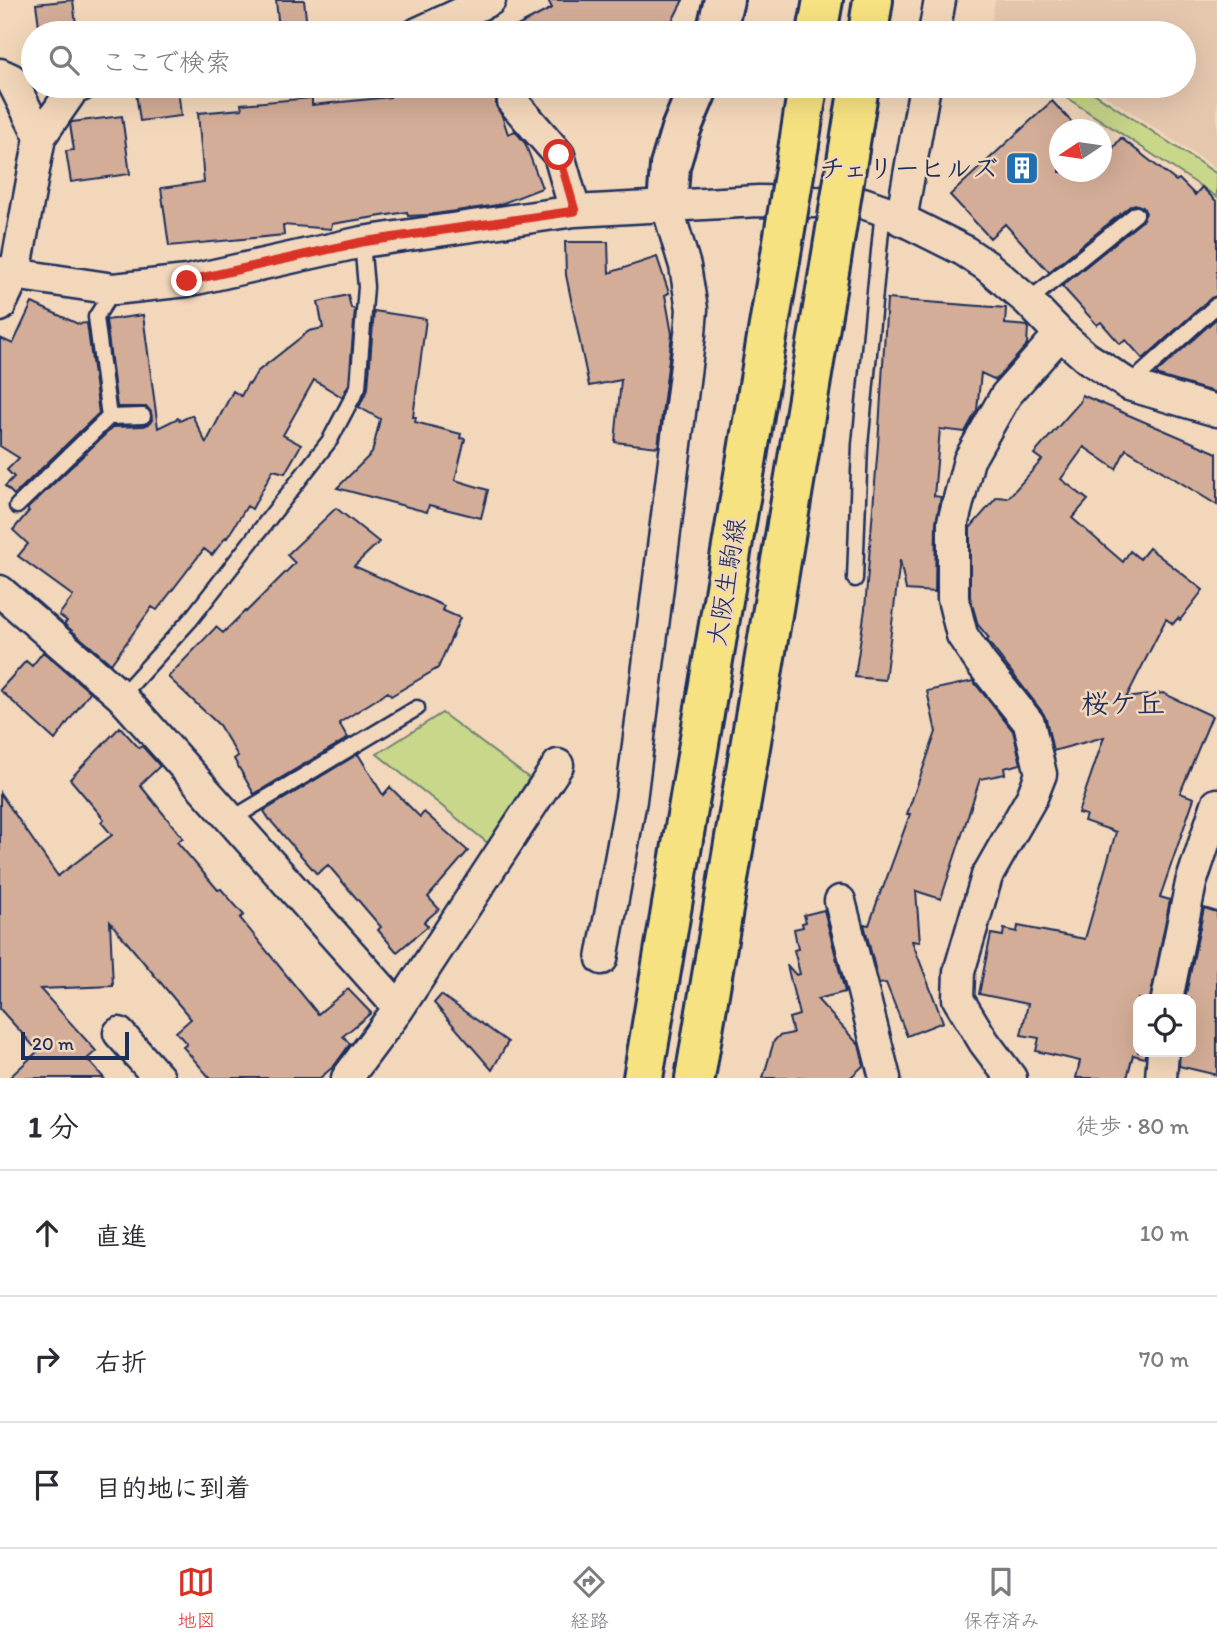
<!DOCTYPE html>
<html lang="ja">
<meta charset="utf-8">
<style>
:root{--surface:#fff;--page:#f2f2f3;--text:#2b2b33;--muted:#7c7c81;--line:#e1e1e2;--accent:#d93025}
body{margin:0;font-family:Itim,"Klee One",sans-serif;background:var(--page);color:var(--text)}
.controls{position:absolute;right:21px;bottom:21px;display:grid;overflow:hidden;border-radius:14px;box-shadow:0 7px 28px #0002}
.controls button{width:63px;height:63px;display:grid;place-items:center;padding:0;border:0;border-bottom:2px solid var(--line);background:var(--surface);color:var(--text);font:35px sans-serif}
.compass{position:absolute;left:1049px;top:119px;width:63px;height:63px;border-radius:50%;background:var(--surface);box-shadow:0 7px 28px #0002;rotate:257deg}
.scale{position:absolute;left:21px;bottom:18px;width:108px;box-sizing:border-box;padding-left:7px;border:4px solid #1b2f5e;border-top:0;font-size:19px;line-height:24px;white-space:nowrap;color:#1b2f5e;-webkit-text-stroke:5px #f3d7ba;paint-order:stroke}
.stop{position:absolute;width:21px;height:21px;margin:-16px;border:5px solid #d93025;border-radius:50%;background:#fff}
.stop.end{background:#d93025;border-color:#fff;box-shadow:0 2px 7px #0008}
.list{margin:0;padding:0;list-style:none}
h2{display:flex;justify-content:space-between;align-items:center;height:91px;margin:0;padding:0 28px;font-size:30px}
h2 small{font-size:23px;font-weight:400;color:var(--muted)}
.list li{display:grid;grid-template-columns:46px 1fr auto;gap:21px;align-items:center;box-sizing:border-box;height:126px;padding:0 28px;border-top:2px solid var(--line)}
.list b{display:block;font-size:26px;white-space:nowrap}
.list em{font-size:23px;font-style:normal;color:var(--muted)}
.icon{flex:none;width:38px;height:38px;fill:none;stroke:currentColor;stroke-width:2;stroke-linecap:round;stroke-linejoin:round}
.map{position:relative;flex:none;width:1217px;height:1078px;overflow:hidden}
.search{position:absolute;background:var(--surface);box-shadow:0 7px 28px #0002;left:21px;right:21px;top:21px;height:77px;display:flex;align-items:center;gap:18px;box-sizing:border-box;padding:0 24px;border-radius:38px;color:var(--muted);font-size:26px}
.sheet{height:469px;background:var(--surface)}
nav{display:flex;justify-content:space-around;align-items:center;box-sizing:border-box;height:98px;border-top:2px solid var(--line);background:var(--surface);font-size:19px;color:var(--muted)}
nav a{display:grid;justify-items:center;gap:4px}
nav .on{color:var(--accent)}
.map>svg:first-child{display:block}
.built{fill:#e5c7ae}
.green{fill:#c8d78a;stroke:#728374;stroke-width:2}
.building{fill:#d3ad97;stroke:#1b2f5e;stroke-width:2}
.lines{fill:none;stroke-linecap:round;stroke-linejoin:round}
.lane-casing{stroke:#1b2f5e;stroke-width:19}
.street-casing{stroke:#1b2f5e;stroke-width:35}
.secondary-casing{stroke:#1b2f5e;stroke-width:44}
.primary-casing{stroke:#1b2f5e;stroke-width:44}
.lane{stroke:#f3d7ba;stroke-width:14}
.street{stroke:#f3d7ba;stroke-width:30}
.secondary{stroke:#f3d7ba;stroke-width:38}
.primary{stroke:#f7e281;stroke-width:38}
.primary-bridge-casing{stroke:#1b2f5e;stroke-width:44;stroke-linecap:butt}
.primary-bridge{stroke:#f7e281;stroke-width:38}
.route{stroke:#d93025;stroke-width:9}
.labels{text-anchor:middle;stroke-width:5;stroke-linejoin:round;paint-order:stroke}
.poi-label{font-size:26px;font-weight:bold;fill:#1b2f5e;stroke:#f3d7ba;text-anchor:end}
.street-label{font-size:26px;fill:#1b2f5e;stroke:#f3d7ba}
.neighbourhood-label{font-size:28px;font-weight:bold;fill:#1b2f5e;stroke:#f3d7ba}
</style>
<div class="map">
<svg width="1217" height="1078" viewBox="0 0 1217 1078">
<rect width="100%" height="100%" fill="#f3d7ba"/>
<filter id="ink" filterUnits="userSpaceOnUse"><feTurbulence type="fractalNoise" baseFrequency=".0143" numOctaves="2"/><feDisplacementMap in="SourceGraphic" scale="14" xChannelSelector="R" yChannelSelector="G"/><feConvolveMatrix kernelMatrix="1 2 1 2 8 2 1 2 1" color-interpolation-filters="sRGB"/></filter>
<g filter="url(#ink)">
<path class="built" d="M995,0h222v169l-126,-83h93v-53h-172l-20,-12z"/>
<path class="green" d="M1049,86h34l134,88v23z
M442,713l87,65 -40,66 -112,-90z"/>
<path class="building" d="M73,0l4,33h-37l-4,-29z
M276,0h28l3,27 -28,3z
M548,0h135l-17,33 -27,-11 -7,11h-128l48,-25z
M419,86h73l4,12v8l6,10 6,18 7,-3 10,12 17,45 -44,17 -70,10 -20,1 -1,-4 -75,12 -1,5 -48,-4 1,10 -115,11 -8,-58 43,-6 -6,-69 44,-4 -1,-5 71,-6v7l78,-8 -1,-5 30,-4z
M178,88l3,28 -41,5 -4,-28z
M1052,101l27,29h-19v42h42v-18l3,4 16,-20 55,43 3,-2 16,16 7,-8 15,15v94l-6,2 -68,61 -17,-19 -6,4 -19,-22 -4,3 -35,-39 80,-65 4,-8 -3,-6 -8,-3 -5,2 -81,66 -44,-48 -15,14 -40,-43z
M122,116l8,58 -59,8 -5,-31 8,-1 -4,-26 2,-2z
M565,242h43l1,31 48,-16 12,36 -4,2 7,39 -14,113 -43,-5 6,-62 -32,6 -23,-111z
M348,295l3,13 4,1 -6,75 -7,13 -28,-17 -31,55 18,10 -16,28 -12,-3 -21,39 -5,-3 -20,32 -1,-1 -14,18 -8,-6 -47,61 -5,-3 -41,57 -47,-40 3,-3 -8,-6 14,-19 -55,-40 10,-12 -15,-14 16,-19 -2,-2 86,-82 31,-1 5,-2 3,-4 -1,-8 -4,-5h-30l-11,-87 37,-5 15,113 20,-10 2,3 12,-6 14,28 27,-52 8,5 7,-13 2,1 7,-12 52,-41 14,-3 -5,-26z
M887,299l119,9 -1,16 23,2 -1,19 -31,35 -15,-7 -4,37 -12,22 -25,-3 -6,67 7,1 -5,25 -1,70 -29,-2 -6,-30 -15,120 -30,-3 10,-68 13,-164z
M32,303l46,21 9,-1 12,90 -85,82 -9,-9 9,-9 -7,-7 12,-12 -19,-12v-108l13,6z
M374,311l52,8 -13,98h3l-1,5 46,12 -1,4 5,1 -10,41 33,10 -7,28 -52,-13 -2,7 -90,-24 35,-35 8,-34 -21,-12 9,-19z
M1217,318v75l-58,-17 -3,-3z
M1082,395l135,58v52l-91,-56 -10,20 -32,-22 -23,32 27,21 -16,18 51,44 7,-11 10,8 9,-11 54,42 -23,30 -2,-2 -5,6 -7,-5 -40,79 37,-5 49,23 -32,77 14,5 -34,99 10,3 -20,99h-12v53h7v6l-12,-3 -6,23h-51l4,-17 -44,-10 3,-13 -18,-3 7,-31 -49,-10 12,-60 12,2 1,-7 13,3 1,-6 67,13 31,-107 -32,-11 2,-6 -8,-2 26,-76 -51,14 -7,-32 -3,-6 -56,-73 2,-2 -11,-13 -8,-28v-69l27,-31 11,1 34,-38 -8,-6 46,-52z
M336,508l43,34 -25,24 90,40 -2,4 18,8 -22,50 -47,28 -3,-4 -49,31 9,15 -94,56 -20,-35 4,-3 -19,-31 -51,-48 48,-50 7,6 22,-22 1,1 49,-49 -8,-8z
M43,652l47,40 -35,48 -55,-50 26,-29 6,5z
M973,681l40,50 8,33 -17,4 1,6 -25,5 -39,120 -25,-8 4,51 -8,-1 31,81 -36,14 -21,-53 -7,1 -15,-60 5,1 13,-37h1l27,-74h-3l29,-82 -9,-41z
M120,727l19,21 3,-2 18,20 -20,19 43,53 -6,4 41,48 3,-1 23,26 -4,3 78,96 30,-25 23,24 -28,23 7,8 -16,22 -14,12h-110l-27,-31 4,-3 -11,-12 15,-13 -81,-97 3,64 -73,3 56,62 -9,8 17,19h-95l29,-27 -38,-42v-216l58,83 54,-41 -11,-13 3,-3 -34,-40z
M358,754l25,41 7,-8 30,30 4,-5 44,39 -40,46 11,12 -15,13 4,4 -31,26 -19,-22 3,-3 -53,-62 -11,9 -48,-55 -5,-8z
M1204,908l13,4v163l-38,-9 1,-14h11v-53h-6z
M824,910l21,82 -28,7 42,46 5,20 -14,13h-87l11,-37 5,-5 14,-3 -4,-15 10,-3 -12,-50 9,10 4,-1 -6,-24 4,-1 -4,-20 9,-2 -1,-4 4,-1 -2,-7z
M441,995l67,47 -16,28 -58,-67z"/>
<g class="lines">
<g class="lane-casing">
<path id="lane" d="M1028,301l108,-87
M1129,385l88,-80
M109,417l-13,-100 18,-28
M17,506l92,-89 34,-1
M855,579l5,-134 23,-235
M121,696l70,-77 139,-179 28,-53 8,-100 -4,-45
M230,820l187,-112"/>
</g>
<g class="street-casing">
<path id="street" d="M418,33l72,-33
M934,33l6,-33
M0,74l11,5 29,58
M513,102l46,53 16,56
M901,220l24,-134
M0,272l114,17 73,-8 175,-39 213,-31 184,-10 104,2 20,7 80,40 24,16 41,35 32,33 26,23 43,28 88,26
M0,306l15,-32 25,-137 34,-49 7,-2
M0,591l121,105 278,312
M840,901l45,177
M602,959l29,-159 59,-466 2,-25 -7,-43 -18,-60
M1167,999l24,-116 26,-79
M119,1033l40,45
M347,1078l52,-70 159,-243
M1011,1078l-27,-36 -26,-43 1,-27 28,-96 45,-79 9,-23 -12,-51 -48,-60 -19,-28 -9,-36v-77l16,-62 37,-65 54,-61
M1161,1078l2,-26"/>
</g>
<g class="secondary-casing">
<path id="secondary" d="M716,33l8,-33
M667,206l3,-40 11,-37 18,-43"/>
</g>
<g class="primary-casing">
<path id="primary" d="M817,33l6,-33
M868,33l5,-33
M799,144l9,-58
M849,149l10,-63
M643,1078l137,-818
M695,1078l136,-818"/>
</g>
<use href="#lane" class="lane"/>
<use href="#street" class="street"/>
<use href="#secondary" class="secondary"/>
<use href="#primary" class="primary"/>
<g class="primary-bridge-casing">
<path id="primary-bridge" d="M780,260l19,-116
M831,260l18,-111"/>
</g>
<use href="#primary-bridge" class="primary-bridge"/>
</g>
</g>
<g class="lines" filter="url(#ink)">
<path class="route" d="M187,281l175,-39 213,-31 -16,-56"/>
</g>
<defs>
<g id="building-square" transform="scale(1.75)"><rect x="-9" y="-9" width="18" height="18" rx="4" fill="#1f6fb2" stroke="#f3d7ba"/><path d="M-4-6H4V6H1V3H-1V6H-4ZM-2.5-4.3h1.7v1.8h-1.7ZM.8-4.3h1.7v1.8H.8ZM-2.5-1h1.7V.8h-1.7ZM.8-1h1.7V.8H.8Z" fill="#fff"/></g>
</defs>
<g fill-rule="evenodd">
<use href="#building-square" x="1022" y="168"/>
</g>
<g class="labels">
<g class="poi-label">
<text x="998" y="177">チェリーヒルズ</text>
</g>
<g class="street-label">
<text transform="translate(726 582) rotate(-81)" y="9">大阪生駒線</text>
</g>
<g class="neighbourhood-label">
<text x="1123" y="713">桜ケ丘</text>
</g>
</g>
</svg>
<div class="controls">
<button><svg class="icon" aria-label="locate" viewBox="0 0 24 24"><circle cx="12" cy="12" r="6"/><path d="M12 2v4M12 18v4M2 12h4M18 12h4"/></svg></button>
</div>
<svg class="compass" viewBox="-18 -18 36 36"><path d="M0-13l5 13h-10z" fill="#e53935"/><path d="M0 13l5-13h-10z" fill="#7c7c81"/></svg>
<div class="scale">20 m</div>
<div class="stop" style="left:559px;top:155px"></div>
<div class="stop end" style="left:187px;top:281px"></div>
<div class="search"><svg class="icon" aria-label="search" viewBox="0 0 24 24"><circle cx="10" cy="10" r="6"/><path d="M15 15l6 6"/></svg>ここで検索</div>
</div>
<section class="sheet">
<h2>1 分<small>徒歩 · 80 m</small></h2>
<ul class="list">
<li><svg class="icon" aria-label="ahead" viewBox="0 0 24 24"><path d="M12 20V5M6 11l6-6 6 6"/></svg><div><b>直進</b></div><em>10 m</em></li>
<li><svg class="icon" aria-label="right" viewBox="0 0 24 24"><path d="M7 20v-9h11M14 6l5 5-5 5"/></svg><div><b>右折</b></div><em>70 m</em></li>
<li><svg class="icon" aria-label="arrive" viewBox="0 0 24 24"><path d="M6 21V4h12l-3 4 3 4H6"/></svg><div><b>目的地に到着</b></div></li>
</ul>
</section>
<nav>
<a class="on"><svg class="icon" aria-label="map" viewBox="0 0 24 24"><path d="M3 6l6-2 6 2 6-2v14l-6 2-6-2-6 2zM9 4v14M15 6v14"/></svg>地図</a>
<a><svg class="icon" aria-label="directions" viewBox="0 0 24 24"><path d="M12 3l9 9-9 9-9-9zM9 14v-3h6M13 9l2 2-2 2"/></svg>経路</a>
<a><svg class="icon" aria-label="saved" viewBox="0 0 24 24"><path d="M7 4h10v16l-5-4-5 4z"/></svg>保存済み</a>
</nav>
